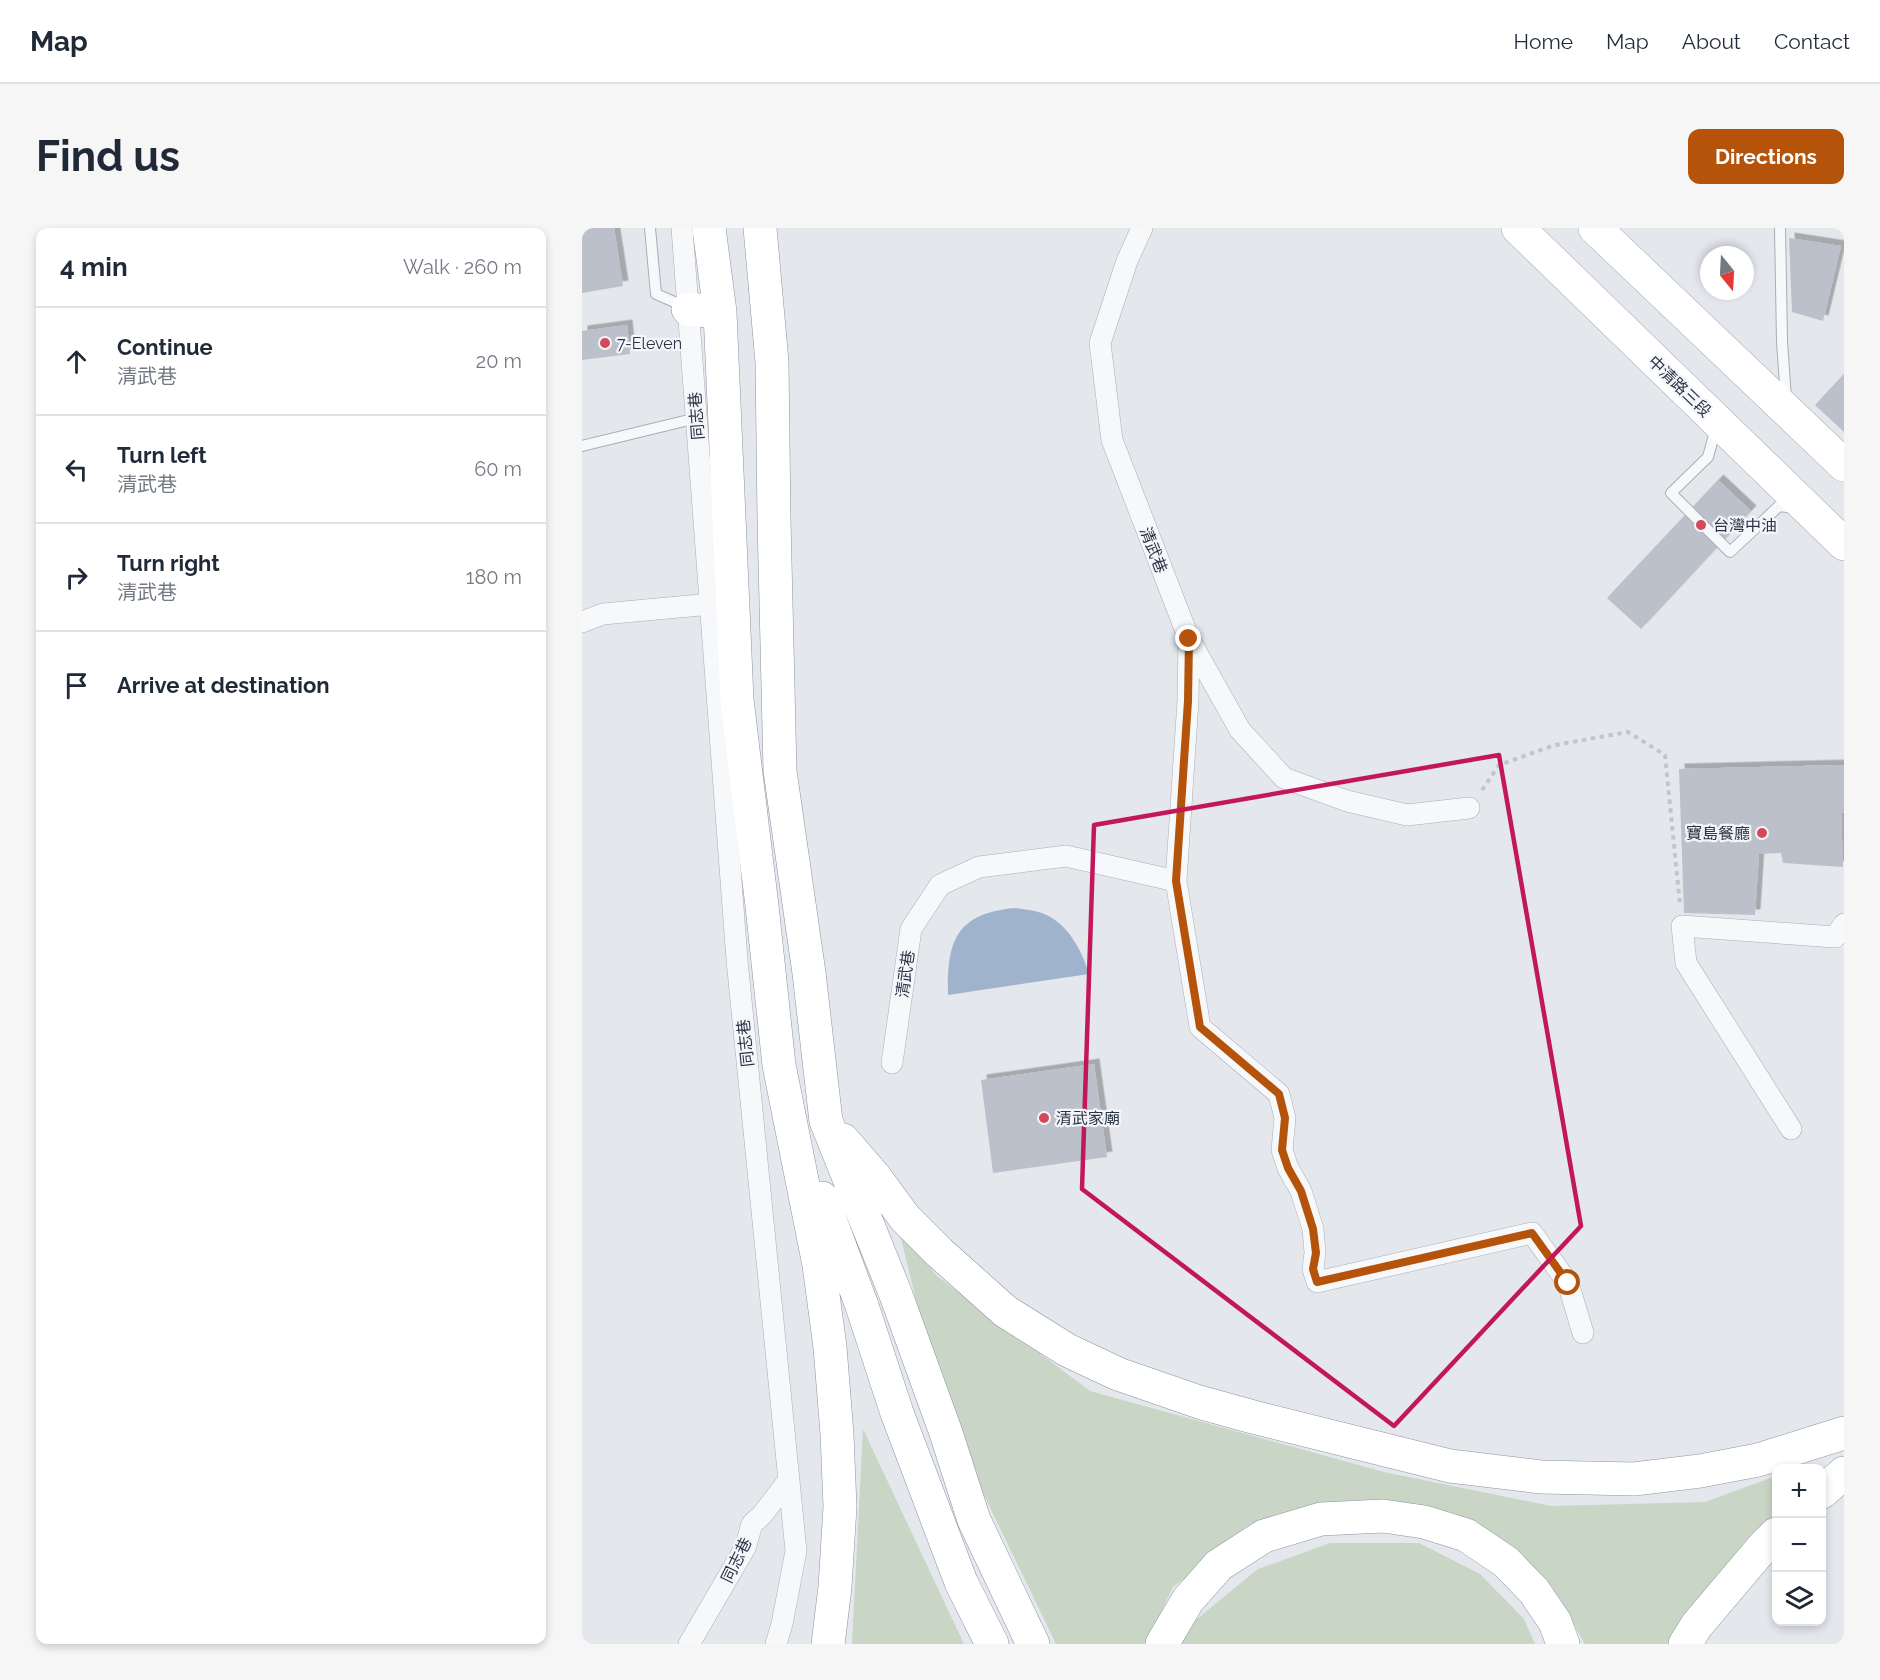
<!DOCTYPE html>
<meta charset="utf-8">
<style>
:root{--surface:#fff;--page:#f6f6f7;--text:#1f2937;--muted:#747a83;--line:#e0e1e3;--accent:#b45309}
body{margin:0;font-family:Raleway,"Noto Sans TC",sans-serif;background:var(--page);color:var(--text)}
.controls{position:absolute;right:18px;bottom:18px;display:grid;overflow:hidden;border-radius:12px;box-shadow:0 3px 9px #0003}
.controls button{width:54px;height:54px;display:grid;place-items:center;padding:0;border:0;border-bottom:2px solid var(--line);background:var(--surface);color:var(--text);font:30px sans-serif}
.compass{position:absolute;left:1118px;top:18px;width:54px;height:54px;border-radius:50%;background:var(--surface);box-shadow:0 3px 9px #0003;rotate:162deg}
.stop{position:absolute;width:18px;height:18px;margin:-14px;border:4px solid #b45309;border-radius:50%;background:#fff}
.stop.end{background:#b45309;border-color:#fff;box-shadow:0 2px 6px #0008}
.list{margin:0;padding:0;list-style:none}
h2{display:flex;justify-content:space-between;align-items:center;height:78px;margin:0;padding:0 24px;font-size:26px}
h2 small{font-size:20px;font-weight:400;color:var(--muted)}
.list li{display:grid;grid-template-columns:39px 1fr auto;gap:18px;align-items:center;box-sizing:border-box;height:108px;padding:0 24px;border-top:2px solid var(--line)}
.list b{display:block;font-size:22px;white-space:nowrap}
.list p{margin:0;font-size:20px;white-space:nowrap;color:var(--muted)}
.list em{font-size:20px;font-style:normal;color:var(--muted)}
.icon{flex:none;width:33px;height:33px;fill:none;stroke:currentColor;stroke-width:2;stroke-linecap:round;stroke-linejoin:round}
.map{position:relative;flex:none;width:1262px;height:1416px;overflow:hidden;border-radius:12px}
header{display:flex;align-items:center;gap:36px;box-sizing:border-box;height:84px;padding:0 30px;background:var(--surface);border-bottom:2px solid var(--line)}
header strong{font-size:28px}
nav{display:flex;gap:33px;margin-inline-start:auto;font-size:21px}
.intro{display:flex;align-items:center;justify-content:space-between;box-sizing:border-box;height:144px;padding:0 36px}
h1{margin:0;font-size:42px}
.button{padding:15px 27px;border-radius:12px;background:var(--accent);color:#fff;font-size:21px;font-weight:700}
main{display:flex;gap:36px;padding:0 36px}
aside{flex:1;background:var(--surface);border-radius:12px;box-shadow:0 3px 9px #0003}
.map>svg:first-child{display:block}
.green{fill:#c9d6c5}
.water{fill:#9fb4cc}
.building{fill:#bbc0ca;filter:url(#shadow)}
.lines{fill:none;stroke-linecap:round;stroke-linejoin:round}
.service-casing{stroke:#a9aeb7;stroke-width:12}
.minor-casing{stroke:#a9aeb7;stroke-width:22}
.primary-casing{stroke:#a3abb8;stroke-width:34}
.motorway-casing{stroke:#8b94a3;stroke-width:34}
.path{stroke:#c2c5cb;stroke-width:4;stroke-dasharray:4.5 4.5;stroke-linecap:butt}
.service{stroke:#f7f8fa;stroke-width:10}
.minor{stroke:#f7f8fa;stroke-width:21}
.primary{stroke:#fff;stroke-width:33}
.motorway{stroke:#fff;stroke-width:33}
.route{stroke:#b45309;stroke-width:8}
.marked{fill:none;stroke:#c2185b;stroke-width:4.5;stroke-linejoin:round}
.poi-dot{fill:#d1495b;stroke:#f4f6f9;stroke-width:2}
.labels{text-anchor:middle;stroke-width:4.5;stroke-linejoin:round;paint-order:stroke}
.poi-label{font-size:16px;fill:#2b3445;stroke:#f4f6f9;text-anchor:start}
.street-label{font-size:16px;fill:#2b3445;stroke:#f4f6f9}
</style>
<header>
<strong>Map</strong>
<nav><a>Home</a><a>Map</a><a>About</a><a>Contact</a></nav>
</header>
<div class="intro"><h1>Find us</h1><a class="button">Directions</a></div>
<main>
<aside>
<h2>4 min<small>Walk · 260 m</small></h2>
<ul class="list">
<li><svg class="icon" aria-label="ahead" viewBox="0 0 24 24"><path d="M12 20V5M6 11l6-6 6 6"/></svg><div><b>Continue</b><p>清武巷</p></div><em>20 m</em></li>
<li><svg class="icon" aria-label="left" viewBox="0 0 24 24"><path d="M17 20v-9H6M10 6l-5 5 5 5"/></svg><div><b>Turn left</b><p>清武巷</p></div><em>60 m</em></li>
<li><svg class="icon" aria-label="right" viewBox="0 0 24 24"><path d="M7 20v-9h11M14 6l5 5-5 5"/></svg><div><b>Turn right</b><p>清武巷</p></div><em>180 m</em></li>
<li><svg class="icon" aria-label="arrive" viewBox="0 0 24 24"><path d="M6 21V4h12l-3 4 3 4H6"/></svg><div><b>Arrive at destination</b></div></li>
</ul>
</aside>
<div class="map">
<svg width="1262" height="1416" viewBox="0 0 1262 1416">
<defs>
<filter id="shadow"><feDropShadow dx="5.5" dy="-5.5" stdDeviation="0" flood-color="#0004"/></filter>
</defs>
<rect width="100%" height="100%" fill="#e4e7ec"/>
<path class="green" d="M317,1002l38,46 153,115 294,81 167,34 154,-4 71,-26v44l-80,80 -28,44h-83l-34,-59 -70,-59 -128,-26 -95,26 -85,61 -27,57h-90l-87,-180 -52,-160z
M281,1201l101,215h-112z
M748,1315h89l61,31 44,45 11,25h-353l5,-17 71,-58z"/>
<path class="water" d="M432,680c9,1 19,2 28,5 25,9 40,37 47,61l-141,21c-1,-53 7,-81 66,-87z"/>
<path class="building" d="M0,0h32l9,58 -41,7z
M1207,10l52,8 -18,75 -31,-9z
M45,97l3,29 -48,6v-29z
M1262,146v58l-29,-27z
M1136,252l33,31 -110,118 -34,-31z
M1262,537v48h-3l2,54 -60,-4 -2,-10 -22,1 -4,61 -71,-2 -5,-144z
M512,836l13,93 -114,16 -12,-93z"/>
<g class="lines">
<g class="service-casing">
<path id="service" d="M68,0l6,66 30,13
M1198,0l2,113 4,58
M1134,200l-8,29 -37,36 59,59 49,-46 16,2
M0,218l115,-28"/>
</g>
<g class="minor-casing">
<path id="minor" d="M100,0l55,732 59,591 -14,73 -6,20
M560,0l-15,33 -27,82 12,97 77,199 -1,62 -12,180 24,146 79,67 6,24 -3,32 6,18 13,23 12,38 2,24 -2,16 4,13 215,-49 36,50 15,50
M0,394l21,-8 108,-10
M607,411l51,91 44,48 63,23 60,14 62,-7
M310,835l19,-134 29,-44 39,-18 87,-11 110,25
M1209,901l-105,-166 -4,-37 153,11 9,-13
M107,1416l56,-96 7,-24 10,-9 26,-34"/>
</g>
<g class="primary-casing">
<path id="primary" d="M936,0l326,316
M1013,0l249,237"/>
</g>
<g class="motorway-casing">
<path id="motorway" d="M127,0l11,84 17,388 25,206 17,159 40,200 11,82 7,87 3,73 -5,80 -7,57
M178,0l12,134 2,157 6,252 29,202 17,148 70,174 50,138 28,87 59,124
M106,81l32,3
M261,912l32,37 30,41 34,34 66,59 62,39 51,24 81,28 54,15 197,49 91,11 93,2 66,-8 58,-11 86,-27
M240,970l40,108 35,107 64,169 31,62
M1240,1264l22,-19
M580,1416l26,-44 31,-35 45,-29 57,-17 62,-3 41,6 42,13 40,27 28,29 21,31 8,22
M1103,1416l12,-19 66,-78 13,-13"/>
</g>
<path class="path" d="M900,562l17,-25 56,-20 73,-13 37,23 15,150"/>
<use href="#service" class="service"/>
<use href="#minor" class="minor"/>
<use href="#primary" class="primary"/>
<use href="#motorway" class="motorway"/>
</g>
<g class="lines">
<path class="route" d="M607,411l-1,62 -12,180 24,146 79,67 6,24 -3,32 6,18 13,23 12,38 3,24 -3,16 4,13 215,-49 36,50"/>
</g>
<path class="marked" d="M917,527l82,471 -187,200 -312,-237 12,-364z"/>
<g class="poi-dot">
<circle cx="23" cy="115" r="6"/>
<circle cx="1119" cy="297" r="6"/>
<circle cx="1180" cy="605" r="6"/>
<circle cx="462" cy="890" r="6"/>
</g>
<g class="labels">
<g class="poi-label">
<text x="35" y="121">7-Eleven</text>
<text x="1131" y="303">台灣中油</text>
<text x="1168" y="611" text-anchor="end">寶島餐廳</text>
<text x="474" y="896">清武家廟</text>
</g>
<g class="street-label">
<text transform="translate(1098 158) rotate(44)" y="6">中清路三段</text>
<text transform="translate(114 188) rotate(-94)" y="6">同志巷</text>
<text transform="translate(572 322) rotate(69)" y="6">清武巷</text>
<text transform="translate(323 746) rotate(-82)" y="6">清武巷</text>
<text transform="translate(163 815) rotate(-96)" y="6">同志巷</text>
<text transform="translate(154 1332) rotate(-64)" y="6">同志巷</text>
</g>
</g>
</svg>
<div class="controls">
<button>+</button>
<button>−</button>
<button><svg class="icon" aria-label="layers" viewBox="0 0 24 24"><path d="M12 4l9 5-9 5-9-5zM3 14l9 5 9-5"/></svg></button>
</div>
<svg class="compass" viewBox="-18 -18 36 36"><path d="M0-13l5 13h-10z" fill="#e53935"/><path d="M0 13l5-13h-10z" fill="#747a83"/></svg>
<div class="stop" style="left:986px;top:1055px"></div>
<div class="stop end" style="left:607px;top:411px"></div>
</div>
</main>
